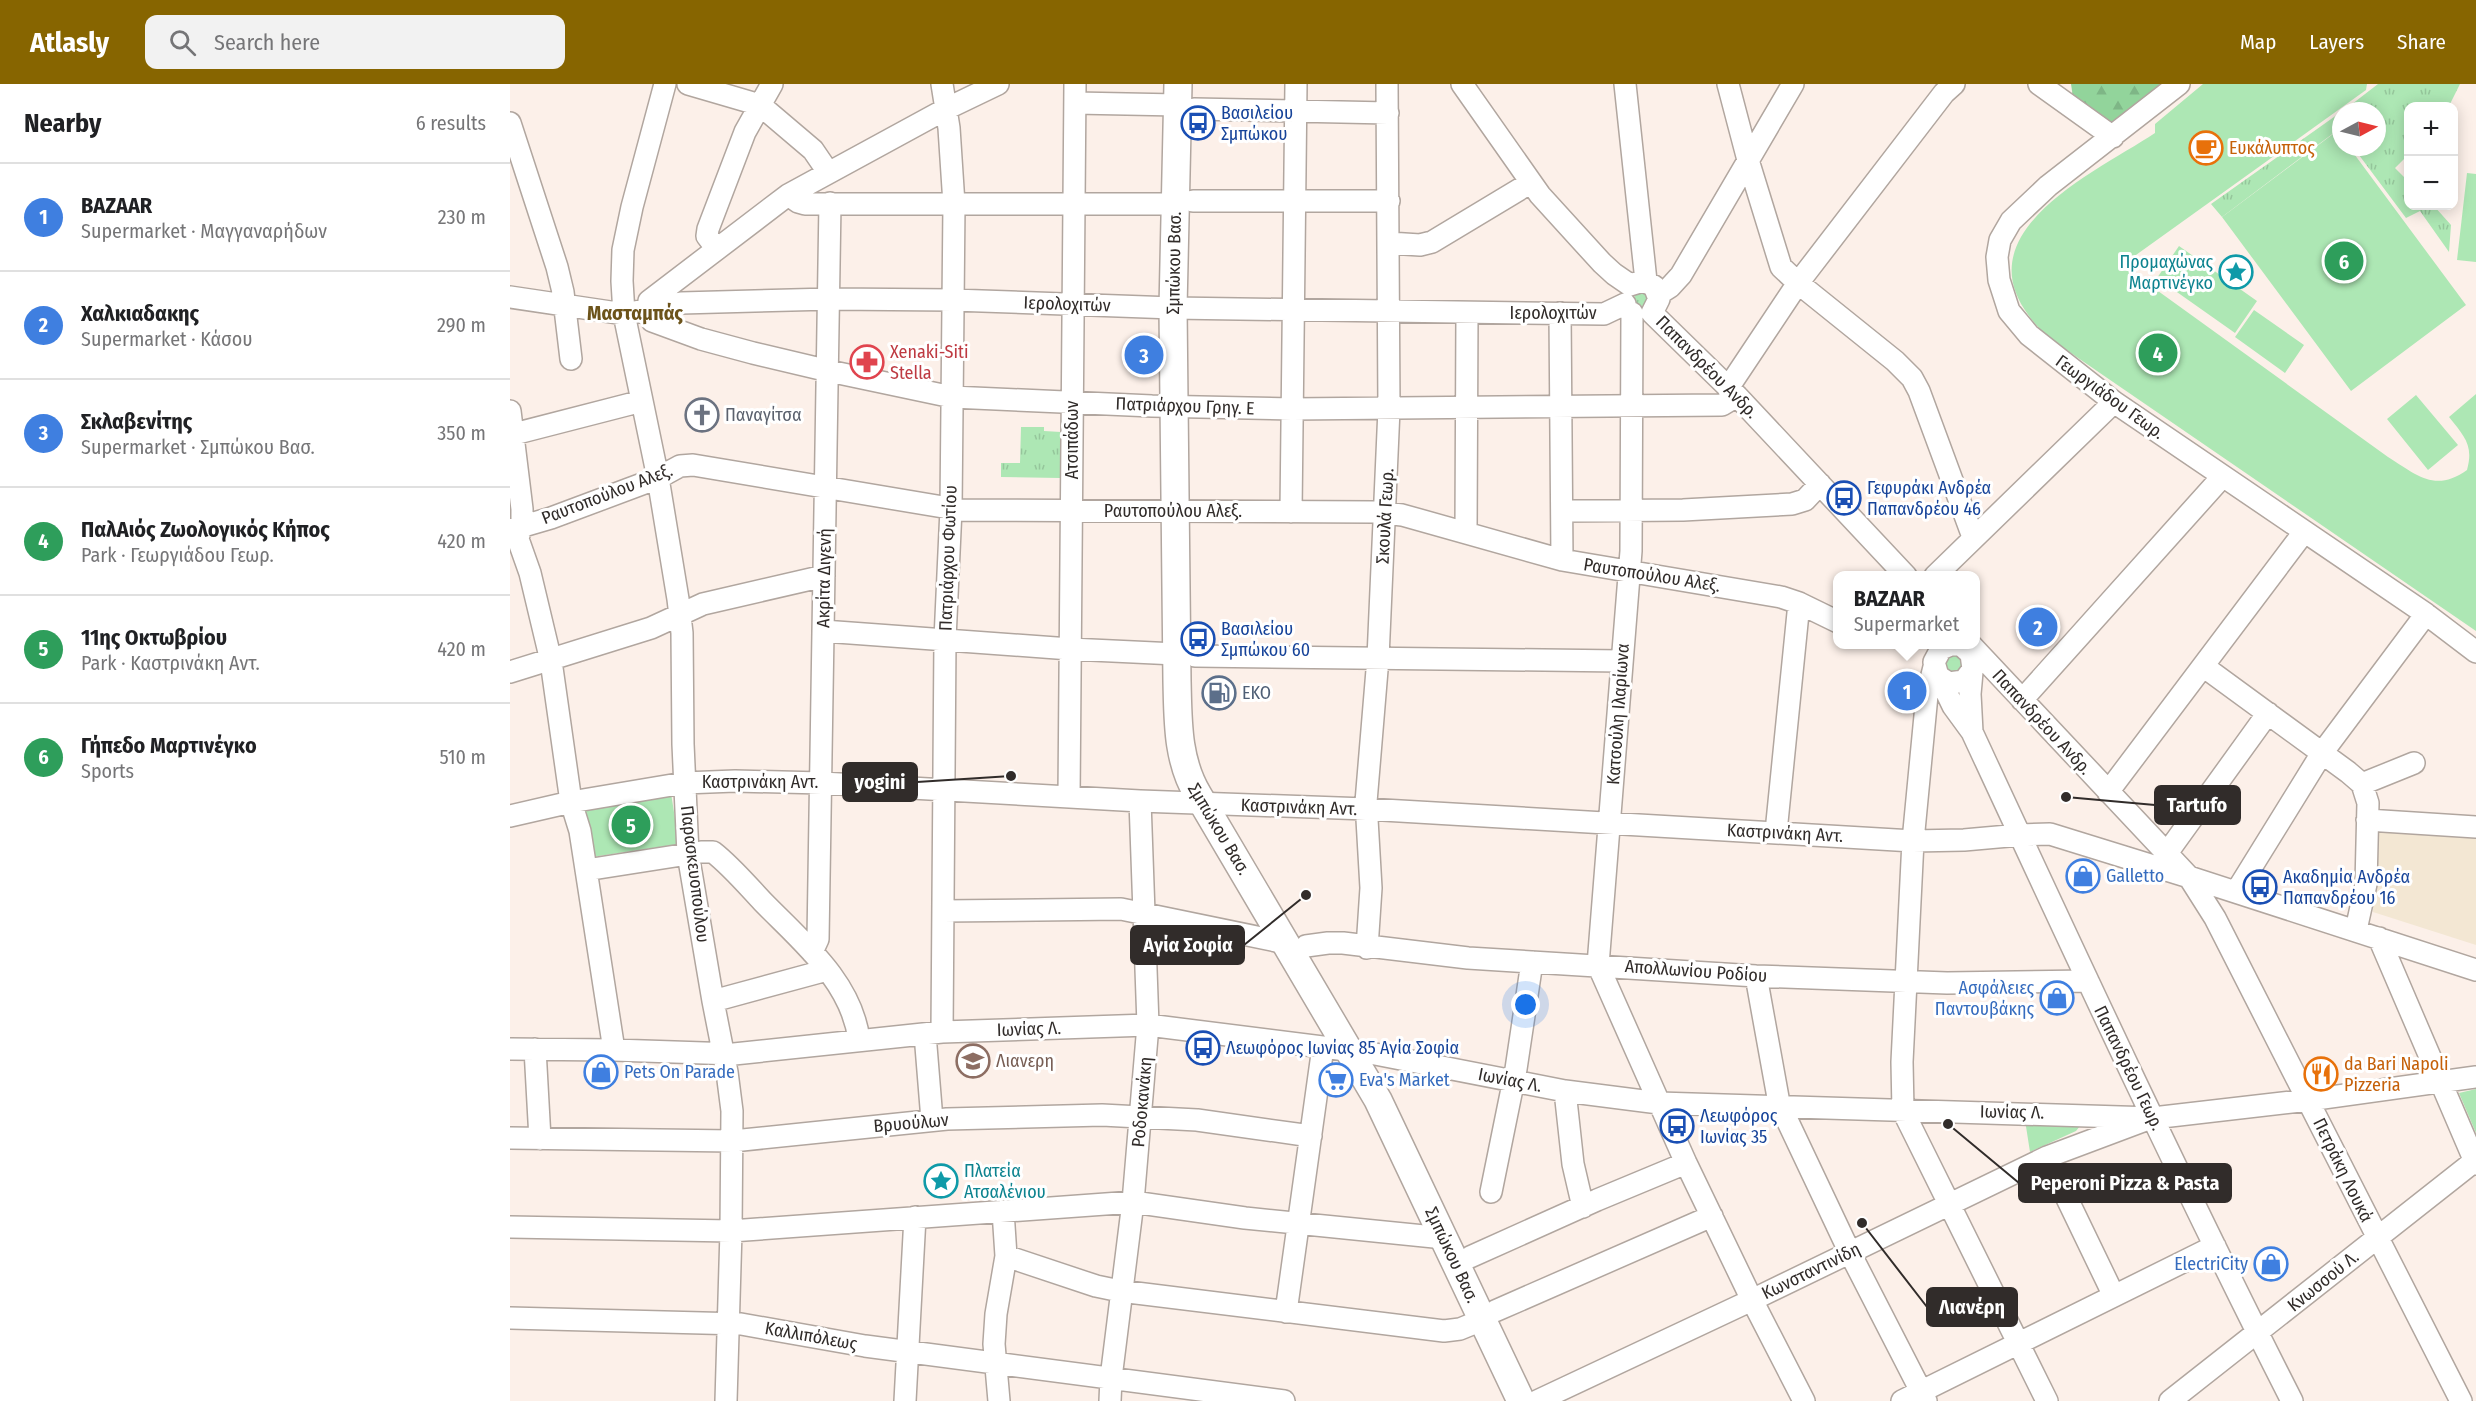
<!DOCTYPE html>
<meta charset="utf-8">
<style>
:root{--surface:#fff;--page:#f2f2f2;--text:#202124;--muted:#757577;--line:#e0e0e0;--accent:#876500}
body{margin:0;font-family:"Fira Sans Condensed",sans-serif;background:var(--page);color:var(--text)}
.controls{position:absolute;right:18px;top:18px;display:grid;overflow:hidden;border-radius:12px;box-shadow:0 3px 15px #0003}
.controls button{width:54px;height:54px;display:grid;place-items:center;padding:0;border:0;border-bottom:2px solid var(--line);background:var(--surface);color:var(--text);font:30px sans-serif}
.compass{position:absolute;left:1822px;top:18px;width:54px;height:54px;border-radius:50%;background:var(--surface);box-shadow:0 3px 15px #0003;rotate:83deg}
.you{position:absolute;left:1016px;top:921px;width:21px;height:21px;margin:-15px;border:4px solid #fff;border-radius:50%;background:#1a73e8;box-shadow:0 0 0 9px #1a73e833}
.badge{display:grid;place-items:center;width:39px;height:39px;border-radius:50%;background:var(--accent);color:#fff;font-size:20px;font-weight:700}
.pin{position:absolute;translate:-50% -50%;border:3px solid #fff;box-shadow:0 2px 6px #0006}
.popup{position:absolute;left:1323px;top:487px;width:147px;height:78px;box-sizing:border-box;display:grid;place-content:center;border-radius:12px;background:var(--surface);filter:drop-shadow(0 2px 4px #0005);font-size:20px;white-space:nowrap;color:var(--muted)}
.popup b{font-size:22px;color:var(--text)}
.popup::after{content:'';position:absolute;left:50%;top:100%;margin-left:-12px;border:12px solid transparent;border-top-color:var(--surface)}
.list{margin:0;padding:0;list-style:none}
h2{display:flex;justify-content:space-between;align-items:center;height:78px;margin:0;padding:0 24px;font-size:26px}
h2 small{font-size:20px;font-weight:400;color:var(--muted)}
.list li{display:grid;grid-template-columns:39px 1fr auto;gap:18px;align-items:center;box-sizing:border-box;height:108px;padding:0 24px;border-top:2px solid var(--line)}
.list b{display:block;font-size:22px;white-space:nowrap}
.list p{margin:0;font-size:20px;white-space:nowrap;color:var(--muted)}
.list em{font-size:20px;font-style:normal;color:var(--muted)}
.icon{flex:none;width:33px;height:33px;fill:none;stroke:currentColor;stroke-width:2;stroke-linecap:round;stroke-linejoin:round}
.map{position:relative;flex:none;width:1966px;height:1317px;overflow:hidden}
header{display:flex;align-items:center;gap:36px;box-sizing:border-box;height:84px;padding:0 30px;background:var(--accent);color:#fff}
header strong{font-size:28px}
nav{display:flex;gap:33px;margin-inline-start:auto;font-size:21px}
.search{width:420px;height:54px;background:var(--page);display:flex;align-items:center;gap:15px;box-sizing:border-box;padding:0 21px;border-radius:12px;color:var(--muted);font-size:22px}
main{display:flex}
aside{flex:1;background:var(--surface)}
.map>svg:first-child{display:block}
.education{fill:#f3e7d3}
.grass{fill:url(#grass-tufts)}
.forest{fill:url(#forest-firs)}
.green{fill:#ade7b4}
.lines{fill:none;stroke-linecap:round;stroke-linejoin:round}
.minor-casing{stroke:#b1a69f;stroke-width:24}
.major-casing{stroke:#b1a69f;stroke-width:30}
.minor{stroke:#fff;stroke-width:21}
.major{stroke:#fff;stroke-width:27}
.labels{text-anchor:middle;stroke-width:6;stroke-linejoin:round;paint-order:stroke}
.transit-label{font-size:18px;fill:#164399;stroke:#fff;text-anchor:start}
.food-label{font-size:18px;fill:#c56008;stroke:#fff;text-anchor:start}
.culture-label{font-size:18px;fill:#0d838f;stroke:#fff;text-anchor:end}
.street-label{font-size:18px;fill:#312c2a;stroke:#fff}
.health-label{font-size:18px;fill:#be3a42;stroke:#fff;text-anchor:start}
.worship-label{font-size:18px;fill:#5b616d;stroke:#fff;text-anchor:start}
.service-label{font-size:18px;fill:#4e5e75;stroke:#fff;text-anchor:start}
.shop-label{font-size:18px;fill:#366cbe;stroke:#fff;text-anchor:start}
.education-label{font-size:18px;fill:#785e54;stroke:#fff;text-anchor:start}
.neighbourhood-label{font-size:20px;font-weight:bold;fill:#6c531a;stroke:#fff}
.leader{fill:none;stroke:#312c2a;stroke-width:2}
.callout-dot{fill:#312c2a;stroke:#fff;stroke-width:2}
.callout{fill:#312c2a;stroke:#312c2a;stroke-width:2}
.callout-label{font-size:20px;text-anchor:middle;font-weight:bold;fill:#fff}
</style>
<header>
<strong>Atlasly</strong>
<div class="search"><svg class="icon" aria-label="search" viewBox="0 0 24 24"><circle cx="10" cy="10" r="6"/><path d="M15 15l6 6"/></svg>Search here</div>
<nav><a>Map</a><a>Layers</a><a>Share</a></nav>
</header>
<main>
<aside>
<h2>Nearby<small>6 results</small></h2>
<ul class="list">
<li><span class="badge" style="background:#3f7fe0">1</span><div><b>BAZAAR</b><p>Supermarket · Μαγγαναρήδων</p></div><em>230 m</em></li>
<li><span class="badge" style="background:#3f7fe0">2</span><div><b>Χαλκιαδακης</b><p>Supermarket · Κάσου</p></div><em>290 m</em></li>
<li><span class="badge" style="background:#3f7fe0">3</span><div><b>Σκλαβενίτης</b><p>Supermarket · Σμπώκου Βασ.</p></div><em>350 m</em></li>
<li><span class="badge" style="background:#2e9e5b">4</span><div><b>ΠαλΑιός Ζωολογικός Κήπος</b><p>Park · Γεωργιάδου Γεωρ.</p></div><em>420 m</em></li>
<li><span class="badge" style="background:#2e9e5b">5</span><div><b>11ης Οκτωβρίου</b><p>Park · Καστρινάκη Αντ.</p></div><em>420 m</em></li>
<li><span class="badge" style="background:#2e9e5b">6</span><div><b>Γήπεδο Μαρτινέγκο</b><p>Sports</p></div><em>510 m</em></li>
</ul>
</aside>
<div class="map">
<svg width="1966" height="1317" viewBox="0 0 1966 1317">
<defs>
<pattern id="grass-tufts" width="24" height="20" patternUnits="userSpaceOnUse" patternTransform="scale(1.5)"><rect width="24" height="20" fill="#ade7b4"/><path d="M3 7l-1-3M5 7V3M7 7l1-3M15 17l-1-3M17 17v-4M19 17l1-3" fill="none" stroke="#95c69b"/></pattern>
<pattern id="forest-firs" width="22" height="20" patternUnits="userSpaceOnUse" patternTransform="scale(1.5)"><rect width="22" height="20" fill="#92d49b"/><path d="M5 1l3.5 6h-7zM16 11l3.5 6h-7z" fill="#7eb686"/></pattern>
</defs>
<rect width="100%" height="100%" fill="#fcf0e9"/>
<path class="education" d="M1866,745l100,3v113l-103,-33z"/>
<path class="grass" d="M1868,0h82l-11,22h-41v49l-13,13 13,13v25h26l17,19 -2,27 -29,-41 -14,7 -53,-71h24v-36h-34z
M1831,28v19l-2,-2 -117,88 -11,-13z
M1124 215a7 7 0 1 1 14 0a7 7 0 1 1-14 0Z
M511,343h23v4l17,1 -1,46 -59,-1v-14h19z"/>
<path class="forest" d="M1561,0h94l-54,43 -37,-23z"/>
<path class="green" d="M1693,0h164l-1,6 -244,175 266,192c29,18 47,36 79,13 7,-25 -3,-34 -18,-53l27,-23v237l-395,-271c-18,-13 -39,-25 -52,-44 -65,-86 69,-145 126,-183v-9z
M1827,47l4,5v11h8l117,158 -115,86 -129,-174z
M1957,89l9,1v88l-19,-2z
M1669,162l78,55 -22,32 -78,-55z
M1744,226l50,35 -19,28 -50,-36z
M1906,311l42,50 -30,25 -41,-51z
M1435 580a9 9 0 1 1 18 0a9 9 0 1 1-18 0Z
M161,709l8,51 -87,13 -8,-50z
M1966,1005v44l-17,-40z
M1515,1036l55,6 -4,5 -46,21z"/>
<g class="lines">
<g class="minor-casing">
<path id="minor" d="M155,0l-33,123 -9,43 -1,31 2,33 34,164 20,121 4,34 1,111 5,110 25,147 14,71 5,39 -1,120 -5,170
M178,0l72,21 53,45 15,22
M952,0l78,111 62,68 12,11 16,11 13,-4 11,5 5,13 -7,14 85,83 169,180
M1115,0l21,197
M1218,0l20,76 33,107 17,16 97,78 17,17 7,13 54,146
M1529,0l74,53
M1669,0l-131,102 -37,35 -11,19 -3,17 2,23 10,31 20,24 85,67 312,212 50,38
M565,19l103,2
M684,25l194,4
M0,39l47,144 6,25 8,67
M278,111l10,7 7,2h370
M683,117h196
M879,159l31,2 12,-3 98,-59
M207,165l-10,-13 1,-7 37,-97 27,-48
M1149,210l11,-7 11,-12 112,-191
M0,213l114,17 57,-11 149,-4 123,1 220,8 431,6 21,-10
M138,226l4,11 49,18 52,14 76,18 123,26 200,9 140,3 430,-4 15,-9
M138,226l1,-9 139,-106 158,-86 52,-25
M1050,229l2,247
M1122,229l-1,238 -33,414 88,198 66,137 52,101
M1218,304l70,-105 146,-190 10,-9
M0,327l12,98v13l-4,17 12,34 21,88 20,141 9,29 34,219
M0,351l132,-34
M1052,427l121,-1 109,-6 13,-4 15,-16
M781,428l5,-428
M0,446l41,-12 107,-40 22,-12 13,-1 268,45 414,2 27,3 160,45 219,37 18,6 39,19
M956,448l1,-219
M1425,492l179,-174
M313,547l247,18 106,5
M1443,560l-12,5 -7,13 4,14 11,7 15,-2 9,-12 -2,-15 -9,-8
M1447,561l13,-1 219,233 287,93
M685,572l427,5
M1693,582l145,106 14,12 6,19 -2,81 -10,46
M1424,583l-7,28 -14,146 -11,221 1,49 144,290
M0,588l141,-44 52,-24 121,-28
M1462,588l-2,22 2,38
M1430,595l13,27 19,26c104,224 208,449 320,669
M1512,616l200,-223
M1852,700l52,-21
M1598,708l196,-260
M559,713l6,-713
M0,732l61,-14 113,-19 51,-2 87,2 318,18 226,8 547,32 51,-1 56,-5 30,-1 139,43 26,41 246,483
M1857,736l109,7
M1266,748l23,-229
M1657,769l101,-140
M76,786l115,-18h12c18,14 34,33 50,50 39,40 89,80 96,138
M1726,808l86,-139 104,-139
M433,827l178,-2 165,34
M1869,854l97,226
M796,862l22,-3h15l125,15 288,18 191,7 141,-2
M857,864l4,-60 -5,-86 12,-144 11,-249 -2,-325
M302,868l6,-13 12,-736
M1246,892l23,127 71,150 76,148
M203,917l114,-31
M432,948l3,-393 6,-130 3,-305 -5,-76 -7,-44
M415,950l7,86
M0,965l104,1 120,4 208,-22 206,-7 222,28 195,38 94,12 494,15 156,-18 167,-23
M25,965l5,90
M1055,1007l8,73 10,43
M0,1054l223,3 214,-22 155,-4 95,5 114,16
M1537,1073l67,139
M981,1108l25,-123 16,-107
M0,1143l221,4 402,-29 112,16 199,20
M496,1172l90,30 24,5 324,40 16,-2 22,-9
M960,1173l127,-57 89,-37
M985,1227l217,-95
M776,1228l37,-265
M0,1234l231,6 124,22 419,55
M395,1317l10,-184
M489,1317l-5,-57 2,-30 10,-58 -3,-45
M600,1317l1,-23 22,-176 15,-177 -8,-224
M1027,1317l215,-101 295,-143 96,-36
M1392,1317l313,-155
M1660,1317l306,-241"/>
</g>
<g class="major-casing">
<path id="major" d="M668,0l-5,224 4,373c1,40 0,79 21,114l180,305 143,301"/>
</g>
<use href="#minor" class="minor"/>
<use href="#major" class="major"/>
</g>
<defs>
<g id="bus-ring" transform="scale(1.725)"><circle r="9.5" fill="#fff" stroke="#1a4fb4" stroke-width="1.5"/><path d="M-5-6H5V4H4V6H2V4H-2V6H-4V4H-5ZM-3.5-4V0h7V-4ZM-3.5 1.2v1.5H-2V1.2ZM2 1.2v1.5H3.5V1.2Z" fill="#1a4fb4"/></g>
<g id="cafe-ring" transform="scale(1.725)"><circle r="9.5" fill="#fff" stroke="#e8710a" stroke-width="1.5"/><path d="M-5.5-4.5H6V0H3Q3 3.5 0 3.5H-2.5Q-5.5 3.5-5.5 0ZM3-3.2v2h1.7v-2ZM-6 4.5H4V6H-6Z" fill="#e8710a"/></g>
<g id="sight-ring" transform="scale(1.725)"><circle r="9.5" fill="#fff" stroke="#0f9aa8" stroke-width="1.5"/><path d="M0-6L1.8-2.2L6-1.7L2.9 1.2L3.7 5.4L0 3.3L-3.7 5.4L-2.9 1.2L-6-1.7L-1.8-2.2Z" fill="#0f9aa8"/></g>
<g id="pharmacy-ring" transform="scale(1.725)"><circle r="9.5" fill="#fff" stroke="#e0444e" stroke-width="1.5"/><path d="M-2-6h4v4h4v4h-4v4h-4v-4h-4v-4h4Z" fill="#e0444e"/></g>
<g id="church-ring" transform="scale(1.725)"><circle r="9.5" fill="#fff" stroke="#6b7280" stroke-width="1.5"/><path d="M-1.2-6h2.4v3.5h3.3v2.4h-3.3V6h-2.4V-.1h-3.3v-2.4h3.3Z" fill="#6b7280"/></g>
<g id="fuel-ring" transform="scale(1.725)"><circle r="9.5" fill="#fff" stroke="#5c6f8a" stroke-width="1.5"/><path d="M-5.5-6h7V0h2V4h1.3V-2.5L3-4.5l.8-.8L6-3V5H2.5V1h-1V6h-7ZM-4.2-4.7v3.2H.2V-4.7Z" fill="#5c6f8a"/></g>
<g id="shop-ring" transform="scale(1.725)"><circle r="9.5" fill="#fff" stroke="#3f7fe0" stroke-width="1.5"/><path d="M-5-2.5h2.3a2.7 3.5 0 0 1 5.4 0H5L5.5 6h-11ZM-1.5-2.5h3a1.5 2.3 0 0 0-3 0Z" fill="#3f7fe0"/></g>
<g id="school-ring" transform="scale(1.725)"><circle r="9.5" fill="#fff" stroke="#8d6e63" stroke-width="1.5"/><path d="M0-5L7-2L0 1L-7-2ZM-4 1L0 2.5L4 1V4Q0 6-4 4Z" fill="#8d6e63"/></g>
<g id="restaurant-ring" transform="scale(1.725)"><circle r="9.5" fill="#fff" stroke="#e8710a" stroke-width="1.5"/><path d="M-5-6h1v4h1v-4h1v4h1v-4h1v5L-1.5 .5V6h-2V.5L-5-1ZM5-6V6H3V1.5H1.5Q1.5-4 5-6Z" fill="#e8710a"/></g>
<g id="supermarket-ring" transform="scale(1.725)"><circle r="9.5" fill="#fff" stroke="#3f7fe0" stroke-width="1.5"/><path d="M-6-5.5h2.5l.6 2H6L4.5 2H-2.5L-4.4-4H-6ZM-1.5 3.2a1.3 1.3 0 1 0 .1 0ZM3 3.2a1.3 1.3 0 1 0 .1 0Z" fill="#3f7fe0"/></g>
</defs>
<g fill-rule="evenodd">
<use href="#bus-ring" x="688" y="39"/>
<use href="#cafe-ring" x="1696" y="64"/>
<use href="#sight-ring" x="1726" y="188"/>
<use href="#pharmacy-ring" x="357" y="278"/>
<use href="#church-ring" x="192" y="331"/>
<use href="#bus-ring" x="1334" y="414"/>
<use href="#bus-ring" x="688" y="555"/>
<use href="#fuel-ring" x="709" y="609"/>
<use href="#shop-ring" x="1573" y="792"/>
<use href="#bus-ring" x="1750" y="803"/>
<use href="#shop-ring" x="1547" y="914"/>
<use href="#bus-ring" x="693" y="964"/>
<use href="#school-ring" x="463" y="977"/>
<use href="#shop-ring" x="91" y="988"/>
<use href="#restaurant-ring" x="1811" y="990"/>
<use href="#supermarket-ring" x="826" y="996"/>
<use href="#bus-ring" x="1167" y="1042"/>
<use href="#sight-ring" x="431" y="1097"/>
<use href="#shop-ring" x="1761" y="1180"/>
</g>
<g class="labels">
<g class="transit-label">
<text x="711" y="35">Βασιλείου<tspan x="711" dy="21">Σμπώκου</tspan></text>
<text x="1357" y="410">Γεφυράκι Ανδρέα<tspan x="1357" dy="21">Παπανδρέου 46</tspan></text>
<text x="711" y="551">Βασιλείου<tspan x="711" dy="21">Σμπώκου 60</tspan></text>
<text x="1773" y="799">Ακαδημία Ανδρέα<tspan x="1773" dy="21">Παπανδρέου 16</tspan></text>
<text x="716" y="970">Λεωφόρος Ιωνίας 85 Αγία Σοφία</text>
<text x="1190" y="1038">Λεωφόρος<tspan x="1190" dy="21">Ιωνίας 35</tspan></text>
</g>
<g class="food-label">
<text x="1719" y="70">Ευκάλυπτος</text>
<text x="1834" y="986">da Bari Napoli<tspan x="1834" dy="21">Pizzeria</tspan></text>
</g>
<g class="culture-label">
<text x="1703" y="184">Προμαχώνας<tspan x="1703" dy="21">Μαρτινέγκο</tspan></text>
<text x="454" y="1093" text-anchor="start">Πλατεία<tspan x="454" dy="21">Ατσαλένιου</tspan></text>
</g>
<g class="street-label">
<text transform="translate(664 179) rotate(-89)" y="6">Σμπώκου Βασ.</text>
<text transform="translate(557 220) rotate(2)" y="6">Ιερολοχιτών</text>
<text x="1043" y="235">Ιερολοχιτών</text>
<text transform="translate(1197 283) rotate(45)" y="6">Παπανδρέου Ανδρ.</text>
<text transform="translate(1600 313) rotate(36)" y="6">Γεωργιάδου Γεωρ.</text>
<text transform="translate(675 322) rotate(2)" y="6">Πατριάρχου Γρηγ. Ε</text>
<text transform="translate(562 356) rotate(-90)" y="6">Ατσιπάδων</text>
<text transform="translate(97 410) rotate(-21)" y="6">Ραυτοπούλου Αλεξ.</text>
<text x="663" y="433">Ραυτοπούλου Αλεξ.</text>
<text transform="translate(875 432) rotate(-87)" y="6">Σκουλά Γεωρ.</text>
<text transform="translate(438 474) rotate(-88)" y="6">Πατριάρχου Φωτίου</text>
<text transform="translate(1142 491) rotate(9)" y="6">Ραυτοπούλου Αλεξ.</text>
<text transform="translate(314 494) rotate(-89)" y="6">Ακρίτα Διγενή</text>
<text transform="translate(1108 630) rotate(-86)" y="6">Κατσούλη Ιλαρίωνα</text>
<text transform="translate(1532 638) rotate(47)" y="6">Παπανδρέου Ανδρ.</text>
<text x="250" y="704">Καστρινάκη Αντ.</text>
<text transform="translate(789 723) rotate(2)" y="6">Καστρινάκη Αντ.</text>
<text transform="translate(709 745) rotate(59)" y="6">Σμπώκου Βασ.</text>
<text transform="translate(1275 749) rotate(3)" y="6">Καστρινάκη Αντ.</text>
<text transform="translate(185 790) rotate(83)" y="6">Παρασκευοπούλου</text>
<text transform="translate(1186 887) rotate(4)" y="6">Απολλωνίου Ροδίου</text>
<text transform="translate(519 945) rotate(-2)" y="6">Ιωνίας Λ.</text>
<text transform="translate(1619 984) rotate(64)" y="6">Παπανδρέου Γεωρ.</text>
<text transform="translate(1000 996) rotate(11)" y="6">Ιωνίας Λ.</text>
<text transform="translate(632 1018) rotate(-85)" y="6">Ροδοκανάκη</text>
<text transform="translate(1502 1028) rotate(1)" y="6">Ιωνίας Λ.</text>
<text transform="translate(401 1039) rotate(-5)" y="6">Βρυούλων</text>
<text transform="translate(1833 1086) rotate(64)" y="6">Πετράκη Λουκά</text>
<text transform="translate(942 1171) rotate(65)" y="6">Σμπώκου Βασ.</text>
<text transform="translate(1301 1187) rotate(-26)" y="6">Κωνσταντινίδη</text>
<text transform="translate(1813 1197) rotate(-39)" y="6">Κνωσσού Λ.</text>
<text transform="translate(301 1252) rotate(10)" y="6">Καλλιπόλεως</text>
</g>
<g class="health-label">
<text x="380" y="274">Xenaki-Siti<tspan x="380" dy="21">Stella</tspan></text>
</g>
<g class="worship-label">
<text x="215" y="337">Παναγίτσα</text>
</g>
<g class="service-label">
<text x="732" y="615">ΕΚΟ</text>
</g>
<g class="shop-label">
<text x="1596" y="798">Galletto</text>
<text x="1524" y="910" text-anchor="end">Ασφάλειες<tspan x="1524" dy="21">Παντουβάκης</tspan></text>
<text x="114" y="994">Pets On Parade</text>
<text x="849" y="1002">Eva's Market</text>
<text x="1738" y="1186" text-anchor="end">ElectriCity</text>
</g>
<g class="education-label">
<text x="486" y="983">Λιανερη</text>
</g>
<g class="neighbourhood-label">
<text x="125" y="236">Μασταμπάς</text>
</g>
</g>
<path class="leader" d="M501 692L407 698M1556 713L1645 721M796 811L734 861M1438 1040L1509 1099M1352 1139L1417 1223"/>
<g class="callout-dot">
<circle cx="501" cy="692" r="6"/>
<circle cx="1556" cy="713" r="6"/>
<circle cx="796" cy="811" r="6"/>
<circle cx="1438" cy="1040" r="6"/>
<circle cx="1352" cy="1139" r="6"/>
</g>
<g class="callout">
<rect x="333" y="679" width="74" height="38" rx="6"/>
<rect x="1645" y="702" width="85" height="38" rx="6"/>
<rect x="621" y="842" width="113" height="38" rx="6"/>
<rect x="1509" y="1080" width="212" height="38" rx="6"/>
<rect x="1417" y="1204" width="90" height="38" rx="6"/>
</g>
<g class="callout-label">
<text x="370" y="705">yogini</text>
<text x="1687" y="728">Tartufo</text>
<text x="678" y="868">Αγία Σοφία</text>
<text x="1615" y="1106">Peperoni Pizza &amp; Pasta</text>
<text x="1462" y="1230">Λιανέρη</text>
</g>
</svg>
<div class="controls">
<button>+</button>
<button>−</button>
</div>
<svg class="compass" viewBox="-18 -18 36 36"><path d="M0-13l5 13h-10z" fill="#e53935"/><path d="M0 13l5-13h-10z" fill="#757577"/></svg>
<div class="you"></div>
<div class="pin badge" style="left:1397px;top:607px;background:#3f7fe0">1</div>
<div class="popup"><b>BAZAAR</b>Supermarket</div>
<div class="pin badge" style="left:1528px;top:543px;background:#3f7fe0">2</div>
<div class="pin badge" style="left:634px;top:271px;background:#3f7fe0">3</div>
<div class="pin badge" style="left:1648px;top:269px;background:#2e9e5b">4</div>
<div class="pin badge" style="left:121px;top:741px;background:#2e9e5b">5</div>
<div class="pin badge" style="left:1834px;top:177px;background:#2e9e5b">6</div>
</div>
</main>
